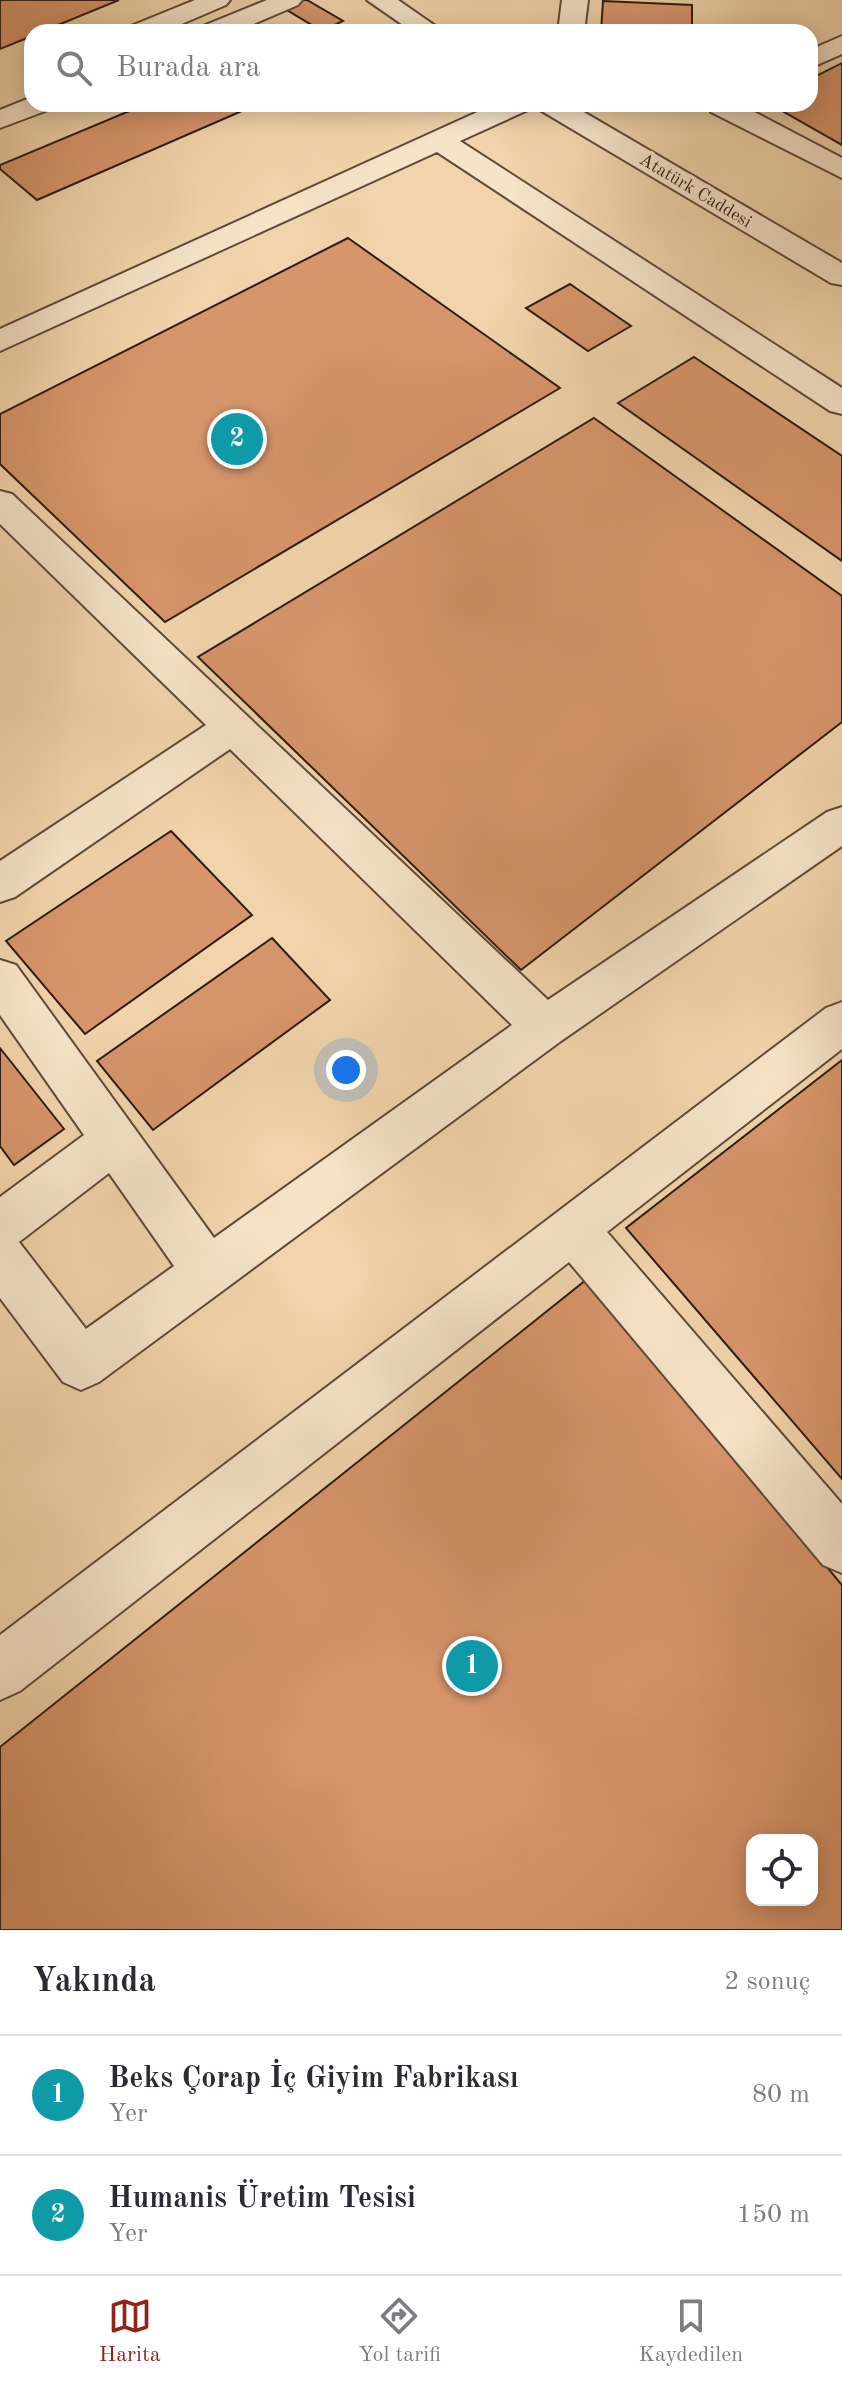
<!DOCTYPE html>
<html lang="tr">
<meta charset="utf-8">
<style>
:root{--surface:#fff;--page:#f7f7f7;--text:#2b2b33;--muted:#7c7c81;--line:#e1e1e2;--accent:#8f2418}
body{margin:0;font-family:"Old Standard TT",serif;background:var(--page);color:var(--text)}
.controls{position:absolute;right:24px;bottom:24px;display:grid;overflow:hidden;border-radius:16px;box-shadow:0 4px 20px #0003}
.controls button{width:72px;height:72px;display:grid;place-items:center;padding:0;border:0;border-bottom:2px solid var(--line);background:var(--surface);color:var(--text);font:40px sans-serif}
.you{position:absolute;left:346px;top:1070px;width:28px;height:28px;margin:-20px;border:6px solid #fff;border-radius:50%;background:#1a73e8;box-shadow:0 0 0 12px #1a73e833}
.badge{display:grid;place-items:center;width:52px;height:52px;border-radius:50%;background:var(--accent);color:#fff;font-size:26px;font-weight:700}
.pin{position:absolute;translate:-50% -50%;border:4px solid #fff;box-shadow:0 2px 8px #0006}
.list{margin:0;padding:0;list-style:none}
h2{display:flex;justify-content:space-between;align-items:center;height:104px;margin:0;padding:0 32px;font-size:34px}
h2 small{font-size:26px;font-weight:400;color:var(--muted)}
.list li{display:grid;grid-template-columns:52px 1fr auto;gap:24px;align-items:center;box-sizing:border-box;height:120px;padding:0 32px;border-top:2px solid var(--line)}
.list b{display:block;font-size:30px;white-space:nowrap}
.list p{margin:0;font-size:26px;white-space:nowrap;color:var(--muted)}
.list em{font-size:26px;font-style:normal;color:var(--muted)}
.icon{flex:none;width:44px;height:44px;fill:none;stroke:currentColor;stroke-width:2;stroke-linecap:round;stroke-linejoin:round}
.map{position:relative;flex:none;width:842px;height:1930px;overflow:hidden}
.search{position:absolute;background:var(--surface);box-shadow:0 4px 20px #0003;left:24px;right:24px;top:24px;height:88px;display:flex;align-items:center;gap:20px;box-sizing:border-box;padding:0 28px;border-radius:24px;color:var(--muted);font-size:30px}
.sheet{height:344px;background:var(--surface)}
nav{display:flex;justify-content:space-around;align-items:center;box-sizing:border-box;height:112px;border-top:2px solid var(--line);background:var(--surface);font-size:22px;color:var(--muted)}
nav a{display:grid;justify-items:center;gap:4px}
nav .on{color:var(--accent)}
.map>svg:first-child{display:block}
.building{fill:#d7956b;stroke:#2d1c14;stroke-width:2;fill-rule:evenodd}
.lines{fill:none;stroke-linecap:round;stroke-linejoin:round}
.minor-casing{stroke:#5e4a3a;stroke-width:4}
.minor{fill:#f6e3c8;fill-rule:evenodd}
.labels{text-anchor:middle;stroke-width:8;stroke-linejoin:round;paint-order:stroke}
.far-street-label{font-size:18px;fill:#2d1c14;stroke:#f6e3c8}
</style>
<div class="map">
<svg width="842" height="1930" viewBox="0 0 842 1930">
<rect width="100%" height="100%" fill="#f1d4ab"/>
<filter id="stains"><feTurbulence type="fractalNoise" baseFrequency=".0025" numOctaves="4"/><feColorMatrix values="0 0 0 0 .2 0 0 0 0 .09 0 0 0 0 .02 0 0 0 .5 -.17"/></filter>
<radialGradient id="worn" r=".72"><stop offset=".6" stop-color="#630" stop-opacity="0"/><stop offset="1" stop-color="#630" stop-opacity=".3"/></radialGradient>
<path class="building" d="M0,0h119l-78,32h-9v4l-32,13z
M270,0h37l36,21 -21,10z
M603,1l89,4v27h-91z
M842,63v82l-72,-41h40v-25z
M146,104h112l-221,96 -37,-31v-4z
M348,238l212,150 -395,234 -165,-158v-50z
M570,284l61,42 -43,25 -62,-43z
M694,357l148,99v105l-224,-158z
M594,418l248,178v126l-321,248 -323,-313z
M171,831l81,84 -167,119 -79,-93z
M272,938l58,62 -177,130 -56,-69z
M0,1048l64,81 -50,36 -14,-19z
M842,1060v419l-216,-251z
M586,1280l256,305v345h-842v-183zM752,1840h60v60h-60z"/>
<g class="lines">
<g class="minor-casing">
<path id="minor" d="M195,0h35l-4,5 -63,27h-36l4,-6z
M267,0h35l-4,5 -63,27h-36l4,-6z
M367,0h31l46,32h-31z
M562,0h26l-4,32h-26z
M842,36v18l-32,14v-18z
M32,97v7h20l-4,6 -48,18v-18z
M495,104h37l-4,6 -68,31 382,247v26l-12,-3 -393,-259 -437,199v-22z
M536,104h34l272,159v22l-11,-2 -291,-173z
M708,104h31l103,54v20l-131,-66z
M0,491l12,3 536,506 279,-188 15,-5v39l-281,195 -462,341 -18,8 -18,-8 -63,-84v-101l84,-62 -84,-120v-55l16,5 198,273 298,-213 -282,-276 -215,148 -15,5v-41l206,-136 -206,-201zM109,1173l65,93 -88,63 -67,-87z
M842,1002v47l-235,183 235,272v69l-19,-8 -254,-303 -549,429 -20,9v-65l826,-627z"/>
</g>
<use href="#minor" class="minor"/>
</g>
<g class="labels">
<g class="far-street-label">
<text transform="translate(696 190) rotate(31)" y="6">Atatürk Caddesi</text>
</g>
</g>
<rect width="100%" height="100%" filter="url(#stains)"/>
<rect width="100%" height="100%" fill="url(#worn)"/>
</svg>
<div class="controls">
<button><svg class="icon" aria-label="locate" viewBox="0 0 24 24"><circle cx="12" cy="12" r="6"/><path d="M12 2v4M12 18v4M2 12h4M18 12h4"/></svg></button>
</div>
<div class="you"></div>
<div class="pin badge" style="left:472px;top:1666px;background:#0f9aa8">1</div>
<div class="pin badge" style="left:237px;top:439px;background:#0f9aa8">2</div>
<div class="search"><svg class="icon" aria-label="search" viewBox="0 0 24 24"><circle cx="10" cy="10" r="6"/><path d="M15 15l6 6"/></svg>Burada ara</div>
</div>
<section class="sheet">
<h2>Yakında<small>2 sonuç</small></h2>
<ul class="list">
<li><span class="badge" style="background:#0f9aa8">1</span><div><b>Beks Çorap İç Giyim Fabrikası</b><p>Yer</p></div><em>80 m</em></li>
<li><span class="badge" style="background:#0f9aa8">2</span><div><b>Humanis Üretim Tesisi</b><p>Yer</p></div><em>150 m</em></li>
</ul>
</section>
<nav>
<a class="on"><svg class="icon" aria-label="map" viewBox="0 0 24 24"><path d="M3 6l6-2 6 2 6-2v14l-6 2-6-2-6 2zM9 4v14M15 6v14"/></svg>Harita</a>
<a><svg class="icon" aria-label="directions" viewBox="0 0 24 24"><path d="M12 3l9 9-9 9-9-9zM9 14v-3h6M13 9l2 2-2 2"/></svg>Yol tarifi</a>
<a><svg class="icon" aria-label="saved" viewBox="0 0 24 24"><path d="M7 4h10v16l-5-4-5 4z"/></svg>Kaydedilen</a>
</nav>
